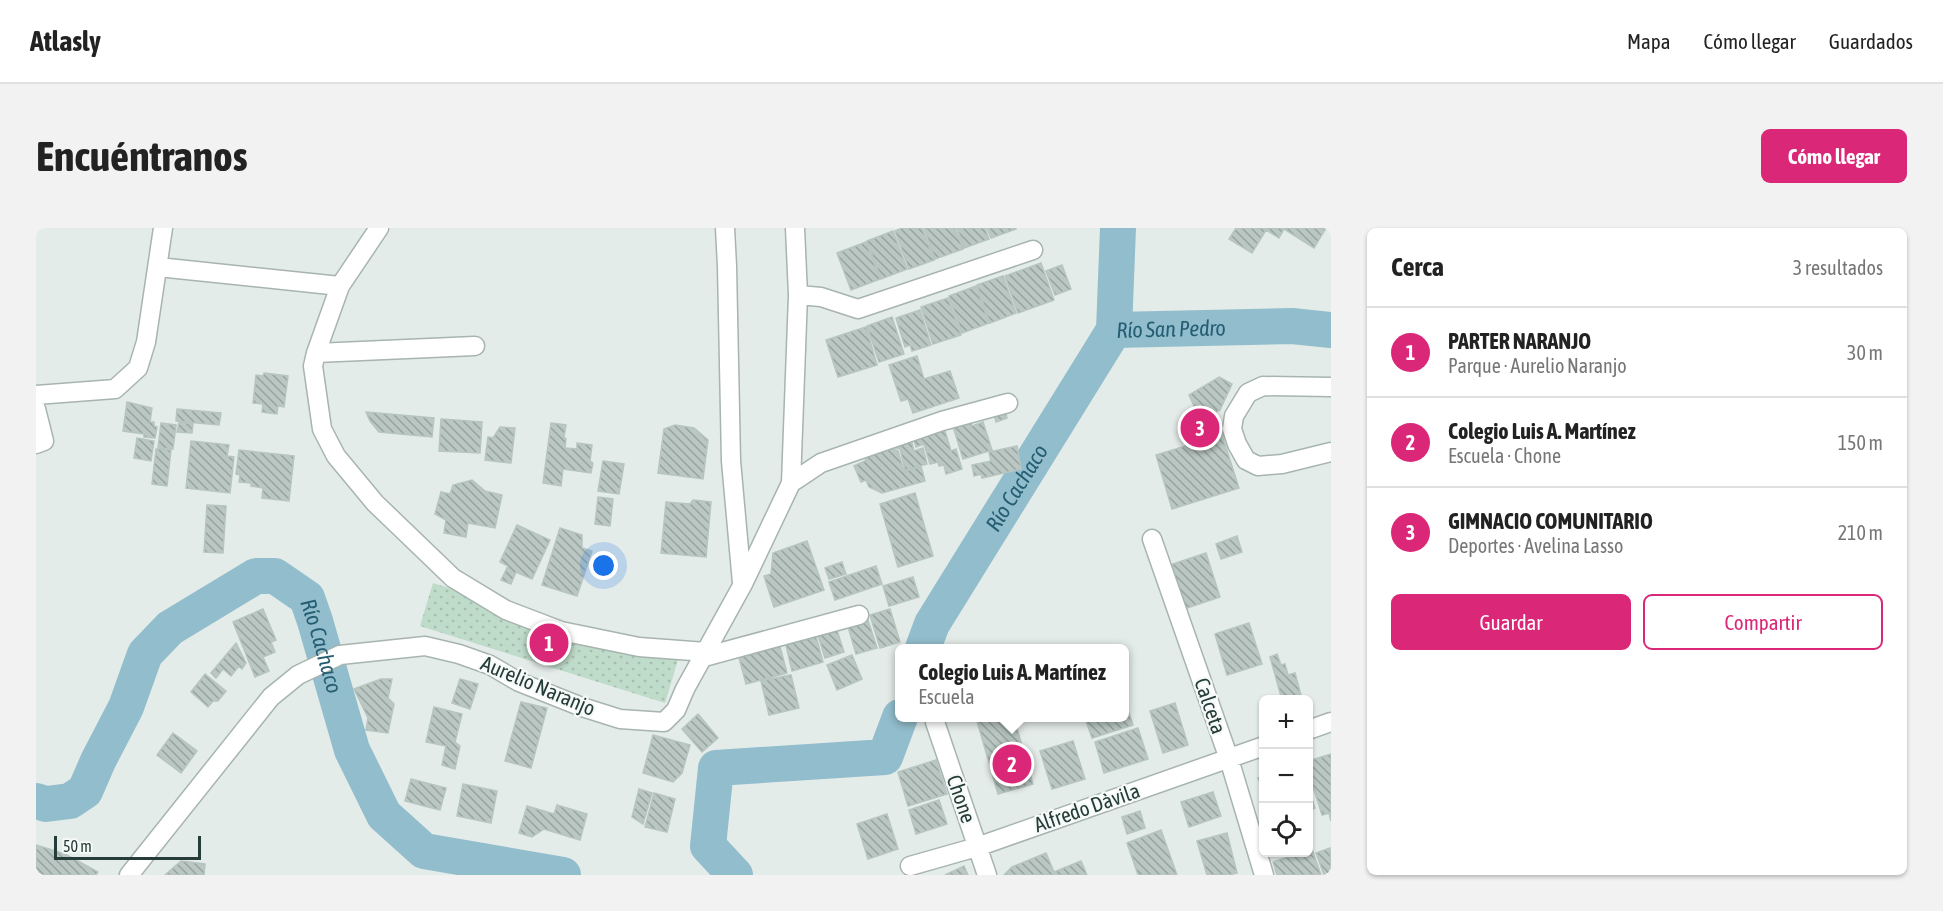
<!DOCTYPE html>
<html lang="es">
<meta charset="utf-8">
<style>
:root{--surface:#fff;--page:#f2f2f2;--text:#222;--muted:#767676;--line:#e0e0e0;--accent:#db2777}
body{margin:0;font-family:"Asap Condensed",sans-serif;background:var(--page);color:var(--text)}
.controls{position:absolute;right:18px;bottom:18px;display:grid;overflow:hidden;border-radius:9px;box-shadow:0 2px 4px #0004}
.controls button{width:54px;height:54px;display:grid;place-items:center;padding:0;border:0;border-bottom:2px solid var(--line);background:var(--surface);color:var(--text);font:30px sans-serif}
.scale{position:absolute;left:18px;bottom:15px;width:147px;box-sizing:border-box;padding-left:6px;border:3px solid #253c38;border-top:0;font-size:16px;line-height:21px;white-space:nowrap;color:#253c38;-webkit-text-stroke:4px #f5f9f7;paint-order:stroke}
.you{position:absolute;left:568px;top:338px;width:21px;height:21px;margin:-15px;border:4px solid #fff;border-radius:50%;background:#1a73e8;box-shadow:0 0 0 9px #1a73e833}
.badge{display:grid;place-items:center;width:39px;height:39px;border-radius:50%;background:var(--accent);color:#fff;font-size:20px;font-weight:700}
.pin{position:absolute;translate:-50% -50%;border:3px solid #fff;box-shadow:0 2px 6px #0006}
.popup{position:absolute;left:859px;top:416px;width:234px;height:78px;box-sizing:border-box;display:grid;place-content:center;border-radius:9px;background:var(--surface);filter:drop-shadow(0 2px 4px #0005);font-size:20px;white-space:nowrap;color:var(--muted)}
.popup b{font-size:22px;color:var(--text)}
.popup::after{content:'';position:absolute;left:50%;top:100%;margin-left:-12px;border:12px solid transparent;border-top-color:var(--surface)}
.list{margin:0;padding:0;list-style:none}
h2{display:flex;justify-content:space-between;align-items:center;height:78px;margin:0;padding:0 24px;font-size:26px}
h2 small{font-size:20px;font-weight:400;color:var(--muted)}
.list li{display:grid;grid-template-columns:39px 1fr auto;gap:18px;align-items:center;box-sizing:border-box;height:90px;padding:0 24px;border-top:2px solid var(--line)}
.list b{display:block;font-size:22px;white-space:nowrap}
.list p{margin:0;font-size:20px;white-space:nowrap;color:var(--muted)}
.list em{font-size:20px;font-style:normal;color:var(--muted)}
.actions{display:flex;gap:12px;padding:18px 24px}
.actions a{flex:1;padding:14px 0;border:2px solid var(--accent);border-radius:9px;text-align:center;font-size:21px;color:var(--accent)}
.actions .main{background:var(--accent);color:#fff}
.icon{flex:none;width:33px;height:33px;fill:none;stroke:currentColor;stroke-width:2;stroke-linecap:round;stroke-linejoin:round}
.map{position:relative;flex:none;width:1295px;height:647px;overflow:hidden;border-radius:9px}
header{display:flex;align-items:center;gap:36px;box-sizing:border-box;height:84px;padding:0 30px;background:var(--surface);border-bottom:2px solid var(--line)}
header strong{font-size:28px}
nav{display:flex;gap:33px;margin-inline-start:auto;font-size:21px}
.intro{display:flex;align-items:center;justify-content:space-between;box-sizing:border-box;height:144px;padding:0 36px}
h1{margin:0;font-size:42px}
.button{padding:15px 27px;border-radius:9px;background:var(--accent);color:#fff;font-size:21px;font-weight:700}
main{display:flex;gap:36px;padding:0 36px}
aside{flex:1;background:var(--surface);border-radius:9px;box-shadow:0 2px 4px #0004}
.map>svg:first-child{display:block}
.park{fill:url(#park-dots)}
.lines{fill:none;stroke-linecap:round;stroke-linejoin:round}
.river{stroke:#92bdcc;stroke-width:36}
.building{fill:url(#building-back-hatch);stroke:#b7c5c1;stroke-width:1.5}
.minor-casing{stroke:#a7b4b0;stroke-width:21}
.minor{stroke:#fff;stroke-width:18}
.labels{text-anchor:middle;stroke-width:4.5;stroke-linejoin:round;paint-order:stroke}
.street-label{font-size:21px;fill:#253c38;stroke:#f5f9f7}
.water-label{font-size:22px;font-style:italic;fill:#255e73;stroke:#f5f9f7}
</style>
<header>
<strong>Atlasly</strong>
<nav><a>Mapa</a><a>Cómo llegar</a><a>Guardados</a></nav>
</header>
<div class="intro"><h1>Encuéntranos</h1><a class="button">Cómo llegar</a></div>
<main>
<div class="map">
<svg width="1295" height="647" viewBox="0 0 1295 647">
<defs>
<pattern id="park-dots" width="8" height="8" patternUnits="userSpaceOnUse" patternTransform="scale(1.5)"><rect width="8" height="8" fill="#bfdbc9"/><path d="M2 2h.1M6 6h.1" fill="none" stroke="#a4bdad" stroke-width="1.8" stroke-linecap="round"/></pattern>
<pattern id="building-back-hatch" width="6" height="6" patternUnits="userSpaceOnUse" patternTransform="scale(1.5)"><rect width="6" height="6" fill="#bac7c3"/><path d="M-1 5l2 2M0 0l6 6M5-1l2 2" fill="none" stroke="#97a39f"/></pattern>
</defs>
<rect width="100%" height="100%" fill="#e4ece9"/>
<path class="park" d="M397,355l245,77 -13,43 -245,-77z"/>
<g class="lines">
<g class="river">
<path id="s1" d="M1082,0l-4,102 178,-4 39,4"/>
<path id="s2" d="M887,420l9,-24 182,-294"/>
<path id="s3" d="M0,573l10,3 24,-3 15,-10 13,-30 28,-54 19,-53 25,-26 86,-52h19l32,22 8,23 37,129 32,65 40,36 139,24"/>
<path d="M699,647l-27,-29 8,-78 169,-11 15,-40"/>
</g>
</g>
<path class="building" d="M866,0h20l12,32 -25,9 -14,-38z
M888,0h31l8,21 -28,10z
M921,0h28l4,11 -25,9z
M951,0h29v1l-25,9z
M1200,0h95v3l-5,-3 -12,20 -30,-19 -5,9 -13,-8 -14,23 -23,-14z
M857,3l14,38 -26,10 -14,-38z
M830,14l14,37 -29,11 -14,-37z
M1005,35l13,37 -36,13 -13,-37z
M1026,37l9,24 -16,6 -9,-24z
M967,48l13,37 -26,10 -13,-38z
M940,58l13,37 -27,10 -13,-37z
M912,70l13,37 -28,9 -12,-37z
M884,82l11,35 -19,6 -2,-6 -5,2 -9,-29z
M856,89l12,37 -25,8 -12,-36z
M830,99l11,38 -39,12 -12,-37z
M881,128l7,23 26,-8 9,27 -46,15 -5,-14 -7,2 -12,-36z
M228,145l24,3 -4,31 -6,-1 -1,8 -15,-2 1,-8 -10,-1 3,-28 7,1z
M1183,149l13,7 -12,26 -19,11 -12,-26z
M91,174l25,6 -2,14h4v4l3,1 -2,11 -11,-1v-3l-21,-3z
M968,179l3,11 -11,4 -3,-12z
M141,181l44,4 -2,12 -43,-4z
M330,184l68,6 -2,19 -53,-5 -9,-11z
M933,189l3,9 11,-4 9,28 -29,9 -11,-36z
M405,191l41,3 -2,31 -41,-2z
M143,194l14,2 -1,9 -15,-1z
M125,195l15,2 -3,24 -15,-1z
M515,195l15,2 -2,12 2,2 -1,9 12,1v-6l15,2 -2,16 3,2 -2,10 -28,-4 -2,17 -18,-3z
M907,196l8,27 5,-2 6,20 -16,5 -2,-9 -5,1 -1,-4 -8,2 -6,-20 -8,3 -4,-13z
M639,197l19,3 14,12 -5,39 -45,-6 6,-44z
M464,199l15,1 -4,35 -26,-3 3,-23 5,1z
M1186,207l17,53 -67,21 -16,-54z
M874,208l4,15 9,-3 4,16 -22,6 -5,-21 -4,-1 -2,-8z
M101,210l17,3 -3,20 -17,-3z
M155,213l38,4 -2,11 7,1 -4,36 -44,-5z
M848,216l14,7 6,21 17,-6 4,15 -43,12 -13,-6 -3,-7 -5,2 -7,-16 11,-5 3,-6z
M981,218l4,23 -39,9 -1,-4 -7,2 -2,-11 19,-4 -2,-9z
M120,221l15,1 -4,36 -15,-2z
M203,222l55,6 -5,45 -27,-3 1,-10 -12,-2v-3l-12,-1 1,-7 -4,-1z
M567,233l21,3 -5,30 -21,-3z
M436,252l13,11 17,4 -7,33 -27,-5 -2,14 -22,-4 2,-13 -11,-6 6,-22 9,2 3,-9z
M879,265l18,63 -35,11 -18,-63z
M562,269l15,2 -3,27 -15,-2z
M657,272l18,2 -5,55 -45,-4 5,-51 24,2z
M171,277l19,1 -3,47 -19,-1z
M481,297l33,15 -18,39 -16,-7 -5,12 -10,-4 7,-14 -8,-4z
M524,300l22,7v13l10,3 -15,45 -35,-11z
M1201,308l5,16 -21,7 -5,-15z
M771,313l17,49 -50,17 -10,-31 7,-2 2,-21z
M1170,325l14,44 -36,12 -14,-44z
M806,334l4,12 -17,5 -4,-11z
M840,338l6,18 -47,16 -6,-18z
M877,349l6,20 -30,9 -6,-20z
M227,381l13,31 -5,2 4,10 -12,5 6,14 -14,6 -22,-55z
M854,381l10,33 -20,6 -10,-33z
M831,389l10,31 -21,6 -9,-31z
M1213,395l13,41 -35,11 -12,-41z
M799,396l9,28 -19,6 -9,-29z
M778,401l9,33 -31,9 -8,-34z
M742,411l9,34 -41,11 -9,-34z
M200,415l10,20 -4,6 -3,-3 -8,10 -8,-7 -7,9 -5,-5z
M1241,426l4,11 4,-1 3,11 7,-2 7,26 -20,1 -12,-43z
M816,427l10,24 -25,11 -10,-25z
M169,446l21,17 -8,10h-5l-5,6 -17,-15z
M755,447l8,33 -30,7 -8,-34z
M345,451h11l-4,19 6,6 -6,29 -22,-3 2,-12 -14,-29z
M424,451l18,5 -8,25 -18,-6z
M485,474l26,6 -16,60 -26,-7z
M1139,475l13,42 -25,8 -13,-42z
M1088,476h2l7,21 -41,13 -7,-20h39z
M398,479l28,7 -7,28 5,4 -5,23 -13,-4 4,-19 -20,-4z
M662,486l20,24 -16,14 -20,-23z
M951,490h27l19,66 -35,10 -21,-73z
M1102,500l10,31 -44,14 -9,-31z
M137,505l24,18 -16,22 -24,-18z
M617,507l37,10 -8,28 -9,9 -30,-9z
M1037,513l12,38 -33,10 -12,-38z
M1295,526v67l-2,-8 -7,2 -14,-44v-10z
M900,532l11,34 -39,12 -10,-34z
M1228,548v13l-1,1 -5,-12z
M375,551l35,9 -6,22 -35,-9z
M427,556l34,7 -6,32 -34,-7z
M1272,560l7,20 -5,2 2,8 -4,2z
M603,561l13,4 -9,31 -11,-7z
M1177,564l8,24 -32,11 -8,-25z
M618,565l21,6 -8,33 -22,-5z
M903,572l8,24 -31,10 -7,-24z
M521,577l30,9 -7,26 -36,-11 -12,8 -13,-4 8,-27 27,8z
M1104,583l5,17 -18,6 -5,-17z
M851,586l11,35 -30,10 -11,-35z
M1125,602l16,45h-39l-11,-32z
M1191,605l10,40 -8,2h-22l-10,-34z
M0,617l29,9 33,18 -2,3h-60z
M1294,620l1,27h-7l-8,-22z
M1276,621l9,26h-44l-4,-13 18,-6 -2,-4h19v-2z
M1010,625l8,19 27,-11 6,14h-83l8,-8z
M145,633l24,3 -1,11h-39z
M928,638l4,9h-23z"/>
<g class="lines">
<g class="minor-casing">
<path id="minor" d="M343,0l-39,58 -24,67 -3,13 9,63 14,27 39,47 78,75 53,32 55,21 78,16 67,5
M689,0l2,38 4,195 11,122
M122,39l182,19
M762,67l23,2 37,12 175,-59
M280,125l159,-7
M1295,159l-68,-1 -15,7 -14,23 -2,13 5,15 9,16 12,6 24,-2 49,-12
M0,167l79,-6 23,-21 8,-26 17,-114
M0,181l8,32 -8,3
M755,255l30,-20 121,-42 66,-18
M1116,311l77,220 35,116
M668,429l155,-42
M899,494l52,153
M1272,502l23,-8
M874,638l67,-19 287,-101
M93,647l142,-178 27,-22 42,-20 85,-9 34,8 31,11 29,17 63,25 38,12 44,3 12,-12 9,-21 58,-105 48,-101 7,-188 -3,-67"/>
</g>
<use href="#minor" class="minor"/>
</g>
<g class="labels">
<g class="street-label">
<text transform="translate(502 458) rotate(23)" y="7">Aurelio Naranjo</text>
<text transform="translate(1174 478) rotate(71)" y="7">Calceta</text>
<text transform="translate(925 571) rotate(71)" y="7">Chone</text>
<text transform="translate(1051 580) rotate(-19)" y="7">Alfredo Dàvila</text>
</g>
<g class="water-label">
<text dy="8" stroke="none"><textPath href="#s1" startOffset="159">Río San Pedro</textPath></text>
<text dy="8" stroke="none"><textPath href="#s2" startOffset="186">Río Cachaco</textPath></text>
<text dy="8" stroke="none"><textPath href="#s3" startOffset="447">Río Cachaco</textPath></text>
</g>
</g>
</svg>
<div class="controls">
<button>+</button>
<button>−</button>
<button><svg class="icon" aria-label="locate" viewBox="0 0 24 24"><circle cx="12" cy="12" r="6"/><path d="M12 2v4M12 18v4M2 12h4M18 12h4"/></svg></button>
</div>
<div class="scale">50 m</div>
<div class="you"></div>
<div class="pin badge" style="left:513px;top:415px">1</div>
<div class="pin badge" style="left:976px;top:536px">2</div>
<div class="popup"><b>Colegio Luis A. Martínez</b>Escuela</div>
<div class="pin badge" style="left:1164px;top:200px">3</div>
</div>
<aside>
<h2>Cerca<small>3 resultados</small></h2>
<ul class="list">
<li><span class="badge">1</span><div><b>PARTER NARANJO</b><p>Parque · Aurelio Naranjo</p></div><em>30 m</em></li>
<li><span class="badge">2</span><div><b>Colegio Luis A. Martínez</b><p>Escuela · Chone</p></div><em>150 m</em></li>
<li><span class="badge">3</span><div><b>GIMNACIO COMUNITARIO</b><p>Deportes · Avelina Lasso</p></div><em>210 m</em></li>
</ul>
<div class="actions"><a class="main">Guardar</a><a>Compartir</a></div>
</aside>
</main>
